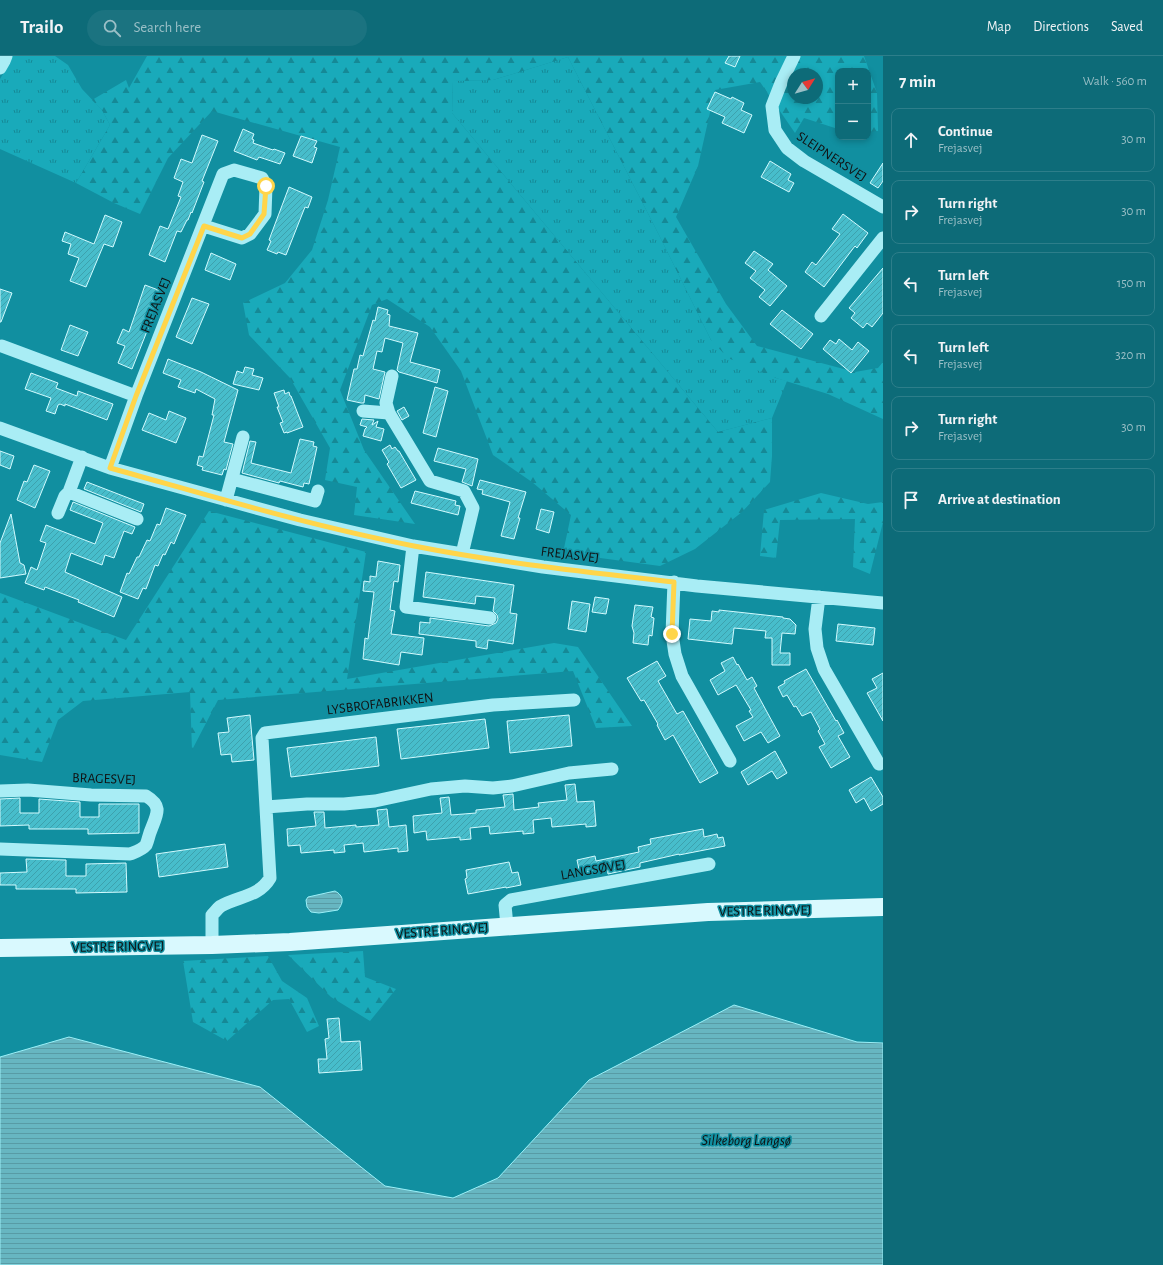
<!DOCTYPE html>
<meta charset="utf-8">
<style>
:root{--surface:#0d6b78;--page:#1b7380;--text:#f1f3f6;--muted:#9abfc6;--line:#2d7e8a}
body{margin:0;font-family:"Alegreya Sans",sans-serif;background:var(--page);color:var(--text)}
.controls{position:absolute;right:12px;top:12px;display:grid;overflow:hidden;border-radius:8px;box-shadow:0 2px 6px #0003}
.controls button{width:36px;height:36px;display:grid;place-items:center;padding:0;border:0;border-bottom:1px solid var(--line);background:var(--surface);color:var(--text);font:20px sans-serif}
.compass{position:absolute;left:787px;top:12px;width:36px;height:36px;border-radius:50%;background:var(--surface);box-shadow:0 2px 6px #0003;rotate:53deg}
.stop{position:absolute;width:12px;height:12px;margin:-9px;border:3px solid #ffd54a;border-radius:50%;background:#fff}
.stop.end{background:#ffd54a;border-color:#fff;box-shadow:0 1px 4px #0008}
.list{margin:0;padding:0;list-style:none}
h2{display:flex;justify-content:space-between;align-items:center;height:52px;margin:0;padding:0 16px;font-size:17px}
h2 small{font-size:13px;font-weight:400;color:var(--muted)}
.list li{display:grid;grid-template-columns:26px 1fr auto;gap:12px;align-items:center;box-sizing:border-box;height:64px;margin:0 8px 8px;padding:0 8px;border:1px solid var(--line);border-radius:8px}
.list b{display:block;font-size:15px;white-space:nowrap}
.list p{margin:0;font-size:13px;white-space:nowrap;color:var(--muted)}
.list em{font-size:13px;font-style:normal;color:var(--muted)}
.icon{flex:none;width:22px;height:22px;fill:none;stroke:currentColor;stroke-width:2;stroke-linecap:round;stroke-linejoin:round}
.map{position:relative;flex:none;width:883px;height:1209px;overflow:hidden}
header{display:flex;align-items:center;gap:24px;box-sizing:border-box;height:56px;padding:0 20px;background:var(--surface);border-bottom:1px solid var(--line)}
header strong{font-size:19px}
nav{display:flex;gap:22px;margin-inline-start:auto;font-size:14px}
.search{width:280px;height:36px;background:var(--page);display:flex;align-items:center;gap:10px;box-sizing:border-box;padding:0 14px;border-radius:22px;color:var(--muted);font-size:15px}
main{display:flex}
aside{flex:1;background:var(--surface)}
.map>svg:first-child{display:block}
.grass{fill:url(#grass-tufts)}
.forest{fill:url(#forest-firs);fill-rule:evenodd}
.water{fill:url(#water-rules);stroke:#9bf0f8}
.building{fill:url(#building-hatch);stroke:#d2fafe}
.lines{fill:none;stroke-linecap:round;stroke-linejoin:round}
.minor{stroke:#a9edf5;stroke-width:13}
.secondary{stroke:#d9f9fe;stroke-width:18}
.route{stroke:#ffd54a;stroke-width:5}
.labels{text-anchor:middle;stroke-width:3;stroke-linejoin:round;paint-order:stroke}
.street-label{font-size:14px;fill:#111;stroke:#118fa0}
.water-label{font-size:15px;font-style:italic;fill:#111;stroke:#118fa0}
</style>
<header>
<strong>Trailo</strong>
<div class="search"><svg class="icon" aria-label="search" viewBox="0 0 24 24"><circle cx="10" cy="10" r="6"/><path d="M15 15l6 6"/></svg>Search here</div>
<nav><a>Map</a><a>Directions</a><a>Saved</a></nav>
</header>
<main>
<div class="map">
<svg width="883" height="1209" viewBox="0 0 883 1209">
<defs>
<pattern id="grass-tufts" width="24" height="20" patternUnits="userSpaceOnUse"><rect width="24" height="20" fill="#19aaba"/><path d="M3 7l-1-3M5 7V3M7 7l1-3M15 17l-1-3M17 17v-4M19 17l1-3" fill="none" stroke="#158996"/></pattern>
<pattern id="forest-firs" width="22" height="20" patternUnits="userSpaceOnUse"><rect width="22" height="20" fill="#19aaba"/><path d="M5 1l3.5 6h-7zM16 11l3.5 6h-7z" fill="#158996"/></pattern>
<pattern id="water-rules" width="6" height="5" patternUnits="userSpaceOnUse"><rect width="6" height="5" fill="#67b6c1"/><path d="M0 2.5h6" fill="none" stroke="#589ba5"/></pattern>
<pattern id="building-hatch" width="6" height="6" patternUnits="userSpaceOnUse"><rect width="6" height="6" fill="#47bdcb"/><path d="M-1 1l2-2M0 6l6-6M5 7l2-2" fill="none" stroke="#3da1ad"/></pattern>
</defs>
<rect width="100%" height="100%" fill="#118fa0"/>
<path class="grass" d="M11,0h44l13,9 14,24 20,21 8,15 -34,58 -76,-34v-70l7,-12z
M568,1l90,176 53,107 65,38 11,3 -15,37 -54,14 -266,-319 1,-32 40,-1z"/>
<path class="forest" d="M147,0h717l13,37 1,38 -10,1v-61h-30v58l-34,-11 -9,15 -35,-51 -45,8 -17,76 -22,51 50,87 31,42 98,26 23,-4 5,-6v57l-55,-25 -52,-16 -48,-20 -17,-18 -53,-107 -90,-176 -75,23 -40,1 -1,32 266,319 54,-14v38l-2,26 -28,30 -47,37 -35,17 -97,-13 8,-38 -39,-33 -39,-27 -32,-84 -31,-44 -43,-28 -15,6 -32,85 24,60 51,74 -61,-9 3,-28 -32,-7 5,-32 -40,-70 -41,-43 -6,-32 42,-20 27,-33 16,-50 12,-53 -128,-36 -44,47 -28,56 -26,-11 -38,-20 34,-58 -8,-15 -10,-10 34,-20 3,8zM793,18h24v24h-24z
M821,437l47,11 15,-2v20l-13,52 -17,-7 2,-48 -75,1 -4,38 -16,-2 4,-46z
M209,455l157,41 -19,127 207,-36 24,4 54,79 -36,2 -23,-57 -355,29 -26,50 -2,-58 -107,9 -25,19 -16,42 -42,-7v-162l126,47z
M363,895l2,26 31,12 -26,32 -39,-24 -43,-42z
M268,900l14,25 25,17 12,28 -12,6 -18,-33 -16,1 -46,41 -34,-19 -10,-61z"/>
<path class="water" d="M335,835c9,5 9,11 3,19l-19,3 -8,-1 -4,-5 -1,-7 2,-3z
M734,949l123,37 26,1v222h-883v-208l69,-20 191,50 125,99 68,12 45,-20 91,-98z"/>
<path class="building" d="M729,0h11l-5,11 -10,-4z
M715,36l16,7 1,-2 12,6 -3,7 11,5 -8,18 -22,-10 3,-6 -18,-8z
M243,73l11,5 -2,5 2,1 -1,3 20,7 1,-1 11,4 -5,11 -21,-7 -2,3 -23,-9z
M202,79l16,6 -16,40 2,1 -12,31 -1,-1 -3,8h-1l-6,12 -4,-1 -12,31 -16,-7 11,-29 8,3 13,-32 -3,-1 5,-14 -9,-4 7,-19 11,4z
M301,80l16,5 -3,6 3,1 -5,15 -19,-7z
M770,105l21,13 -3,6 6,3 -5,9 -28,-15z
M883,107v18l-5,7 -8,-5z
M289,131l23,10 -4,11 -3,-1 -19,48 -8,-3 -1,2 -10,-4 4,-9 -2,-1z
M843,158l25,19 -11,15 -2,-2 -31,41 -19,-15 7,-10 4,3 24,-31 -8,-5z
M105,159l17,7 -9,25 -9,-3 -18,43 -16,-6 9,-23 -11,-4 3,-10 -9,-3 3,-9 29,12z
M754,195l19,13 -5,6 19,16 -17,20 -11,-9 6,-7 -15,-12 6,-7 -11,-8z
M211,197l25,11 -6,16 -25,-10z
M883,212v45l-11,14 -5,-4 -4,5 -12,-10 4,-5 -6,-5z
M145,229l16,6 -10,25h2l-21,53 -14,-6 7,-17 -8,-3 6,-14 6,3z
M0,233l12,4 -11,29h-1z
M192,242l17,6 -17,40 -16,-7z
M378,251l10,3 -1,4 3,1 -1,11 29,7 -8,29 30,8 -3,13 -38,-11 -2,-2 6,-27 -18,-5 -3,14 -5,-1 -4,18 12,3 -6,27 -14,-4 -1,8h-3l-14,-3 7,-31h3l3,-14 3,1 10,-36 2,1z
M782,254l31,24 -12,15 -31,-25z
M70,269l18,7 -10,24 -17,-6z
M839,283l13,11 6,-8 11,9 -18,22 -28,-24 7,-9 6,4z
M168,303l33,13 37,18 -14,52 9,2 -7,26 -2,-1 -2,6 -20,-5 1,-3 -6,-2 2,-9 4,1 11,-42h-2l3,-16 -19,-10 -1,4 -17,-6 3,-7 -18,-7z
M245,311l9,2 -2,6 11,3 -4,12 -26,-6 4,-13 6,2z
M31,317l27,10 -2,5 21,8 1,-5 35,13 -6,16 -42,-16v2l-5,-2 -2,1 -3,9 -9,-3 5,-13 -26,-9z
M435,331l13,4 -12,46 -13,-4z
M284,334l1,4 4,-2 1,4h1l12,31 -16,6v-1l-3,1 -4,-10 3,-1 -6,-15h2l-5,-14z
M404,351l5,9 -7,4 -5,-9z
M169,355l17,7 -10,25 -34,-13 7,-17 17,7z
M362,363l12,1 -2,5 6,-4 -2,6 8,2 -3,12 -18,-5 2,-7 2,-2 -7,-2z
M300,383l14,3 -1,4 4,1 -8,37 -5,-1 -1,4 -23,-6 -1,2 -37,-10 8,-32 6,1 -5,21 40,10z
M390,389l2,4 3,-2 3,4h1l17,29 -15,8 -14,-24 2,-2 -7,-12z
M438,392l40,11 -6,27 -10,-4 4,-13 -32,-8z
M0,395l14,5 -4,13 -10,-4z
M34,409l16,6 -15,37 -18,-8 7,-19 3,1z
M480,424l46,12 -8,26h2l-6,21 -13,-3 9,-34 -28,-8 1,-4 -6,-1z
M87,426l57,22 -3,8 -57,-23z
M415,435l41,10 -1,4 5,1 -2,9 -47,-12z
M73,446l62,25 -3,7 -8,-3 -10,27 -9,-3 -3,10 -31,-12 -6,19 57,25 -8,20 -36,-15 1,-2 -34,-13 -1,3 -19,-7 6,-16 6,3 9,-27 -6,-2 6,-16 49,19 8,-21 -33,-13z
M166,452l20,7 -12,29 -3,-2 -6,13 -2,-1 -5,12 -3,-1 -9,24 -3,-1 -5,11 -18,-7 7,-19 2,1 8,-17h2l8,-17 3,1 7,-17 3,1z
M541,453l13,3 -5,21 -13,-4z
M11,458l9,49 4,2 2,9 -26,4v-35z
M378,505l22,4 -2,17 -4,-1 -4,29 5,1 -4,23 33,4 -2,17 -21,-3 -2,13 -36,-6 2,-21 3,1 6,-47 -11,-1 1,-10 6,1v-6l6,1z
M426,516l88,13 -4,28 7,1 -4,30 -25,-4 -1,9 -11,-2v-6l-57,-7 1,-12 10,1v-5l59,8 7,-3 2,-4 -1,-4 -4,-4 2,-13 -19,-2 -1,8 -52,-7z
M595,541l14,2 -3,15 -14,-2z
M572,545l18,3 -4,28 -18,-3z
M635,549l18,2 -2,10 3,1 -2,18 -3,-1 -1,10 -15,-2 1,-10 -2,-7z
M719,554l64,7v1l7,1 6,6 -1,9 -13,-1 -2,20h10v12h-18v-27h-7l1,-7 -32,-3 -2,16 -44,-5 2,-20 21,2 1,-10 7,1z
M838,568l37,4 -2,17 -37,-4z
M733,601l4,8 1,-1 9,16 5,-3 5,9 -3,2 26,48 -12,7 -7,-11 -17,9 -8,-15 17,-9 -4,-6 2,-1 -15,-25 -18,10 -8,-15 15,-9 -4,-8z
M657,605l9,15 -8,5 19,33 6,-3 35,62 -18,10 -27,-48 -8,5 -8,-15 1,-1 -14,-24 -3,1 -14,-23z
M806,613l30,52 1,-1 7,13 -6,3 12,21 -19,11 -12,-21 6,-3 -7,-13 2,-2 -9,-17 -9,4 -6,-10 -2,1 -7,-12 -4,2 -5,-10 7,-4 -1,-2z
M883,617v48l-16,-28 10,-5 -5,-9z
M250,659l4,45 -22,2 -1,-8 -10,1 -3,-22 11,-1 -2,-14z
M569,659l3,31 -62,7 -3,-32z
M485,663l4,29 -88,11 -4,-30z
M376,681l3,29 -88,11 -4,-29z
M775,695l12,22 -10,6 -5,-8 -24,14 -7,-13z
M871,721l12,20v7l-12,7 -7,-13 -8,5 -7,-13z
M575,728l2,18 17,-1 2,25 -10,1v-3l-34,3 -1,-9 -18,2 1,13 -11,1v-3l-33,3 -1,-8 -19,2 1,11 -11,1v-3l-33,3 -1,-9 -12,2 -1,-17 29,-3 -2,-15 9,-1 2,18 25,-2v-3l29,-3 -2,-12 10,-1 1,16 25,-3 -1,-4 29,-3 -2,-15z
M20,742v15h19v-14l41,3v15h19v-13h40v29l-51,1v-5h-59v-4l-29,1v-27z
M387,753l2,18 17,-2 2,26 -10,1v-4l-34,4 -1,-9 -19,2 1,7 -11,1v-3l-33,3 -1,-8 -12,1 -1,-17 29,-3 -2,-14h10l1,16 31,-3v2l23,-2 -2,-15z
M703,773l1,8 13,-3 1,4 5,-1 2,9 -46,9v-1l-39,9v4l-23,5 -9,2 -1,-7 -27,7 -3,-14 18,-4 1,5 43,-9 -1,-5 13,-3 -1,-5z
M225,788l3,23 -69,10 -3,-23z
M26,803l40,1v16h20v-12l40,-1 1,29 -51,1v-4h-60v-4h-16v-12l27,-1z
M509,806l3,11 6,-1 3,13 -15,3v-1l-38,7 -3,-15 2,-1 -1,-8z
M339,962l2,24 19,-1 2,29 -43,3 -1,-14h9l-2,-20 4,-1 -2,-19z"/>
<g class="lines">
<path class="minor" d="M794,0l-13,27 -9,23 3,24 12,18 17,13 79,46
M0,12l4,-7 2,-5
M821,260l62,-78
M2,290l134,50
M392,320l-6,27 3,10 41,68 34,10 9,17 -11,46
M363,355l26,2
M0,372l110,40 190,52 113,26 130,21 154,19 186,17
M82,401l-13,35 68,27
M110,412l26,-72 87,-222 11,-4 28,8 4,8 -1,28 -15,20 -8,4 -38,-12
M232,423l83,22 3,-10
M226,444l17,-63
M58,457l7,-17 4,-4
M413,490l-7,61 84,11
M674,526l-2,52 3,20 7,22 48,85
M819,541l-4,32 2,19 7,21 55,95
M0,735l28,-1 63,5 55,1c17,10 11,18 5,34 -2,4 -3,11 -5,15 -4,5 -11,7 -16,9l-130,-5
M266,751l41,-3h37l31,-3 56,-12 34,-3 28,2 19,-2 57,-13 43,-4
M507,870l-2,-21 6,-5 198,-36
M212,889v-30c3,-3 6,-7 9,-9 17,-10 38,-9 49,-28l-8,-140 3,-5 228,-28 81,-5"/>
<path class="secondary" d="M0,892l212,-3 78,-3 418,-30 175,-5"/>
</g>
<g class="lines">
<path class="route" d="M266,130l-2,28 -14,20 -8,4 -38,-12 -68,170 -26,72c101,28 201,58 304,78 86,17 173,26 260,36l-2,52"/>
</g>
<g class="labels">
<g class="street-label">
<text transform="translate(832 100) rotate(33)" y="5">SLEIPNERSVEJ</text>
<text transform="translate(155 249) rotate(-68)" y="5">FREJASVEJ</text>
<text transform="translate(570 498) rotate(7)" y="5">FREJASVEJ</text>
<text transform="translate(380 647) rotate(-7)" y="5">LYSBROFABRIKKEN</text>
<text transform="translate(104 722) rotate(2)" y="5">BRAGESVEJ</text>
<text transform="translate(593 813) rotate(-10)" y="5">LANGSØVEJ</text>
<text transform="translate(765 854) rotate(-1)" y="5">VESTRE RINGVEJ</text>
<text transform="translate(442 874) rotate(-4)" y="5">VESTRE RINGVEJ</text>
<text transform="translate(118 890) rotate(-1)" y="5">VESTRE RINGVEJ</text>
</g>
<g class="water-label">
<text x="746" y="1089">Silkeborg Langsø</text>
</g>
</g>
</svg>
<div class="controls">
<button>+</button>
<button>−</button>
</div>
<svg class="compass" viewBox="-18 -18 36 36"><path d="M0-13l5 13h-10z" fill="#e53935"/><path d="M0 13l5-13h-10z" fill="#9abfc6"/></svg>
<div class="stop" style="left:266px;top:130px"></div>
<div class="stop end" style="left:672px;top:578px"></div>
</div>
<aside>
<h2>7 min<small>Walk · 560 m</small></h2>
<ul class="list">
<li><svg class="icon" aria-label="ahead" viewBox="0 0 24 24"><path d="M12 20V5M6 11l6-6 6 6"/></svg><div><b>Continue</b><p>Frejasvej</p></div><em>30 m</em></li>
<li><svg class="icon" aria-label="right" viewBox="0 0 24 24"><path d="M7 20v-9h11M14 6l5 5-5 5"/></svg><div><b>Turn right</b><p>Frejasvej</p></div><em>30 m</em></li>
<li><svg class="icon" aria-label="left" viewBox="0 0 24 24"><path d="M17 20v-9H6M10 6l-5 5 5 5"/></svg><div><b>Turn left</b><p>Frejasvej</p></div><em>150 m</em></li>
<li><svg class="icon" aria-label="left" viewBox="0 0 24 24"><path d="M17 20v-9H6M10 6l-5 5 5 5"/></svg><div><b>Turn left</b><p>Frejasvej</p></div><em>320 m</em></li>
<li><svg class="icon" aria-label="right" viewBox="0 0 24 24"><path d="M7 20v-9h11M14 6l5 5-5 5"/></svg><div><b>Turn right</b><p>Frejasvej</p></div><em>30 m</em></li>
<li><svg class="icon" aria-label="arrive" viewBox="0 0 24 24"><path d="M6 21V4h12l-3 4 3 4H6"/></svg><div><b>Arrive at destination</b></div></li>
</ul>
</aside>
</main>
